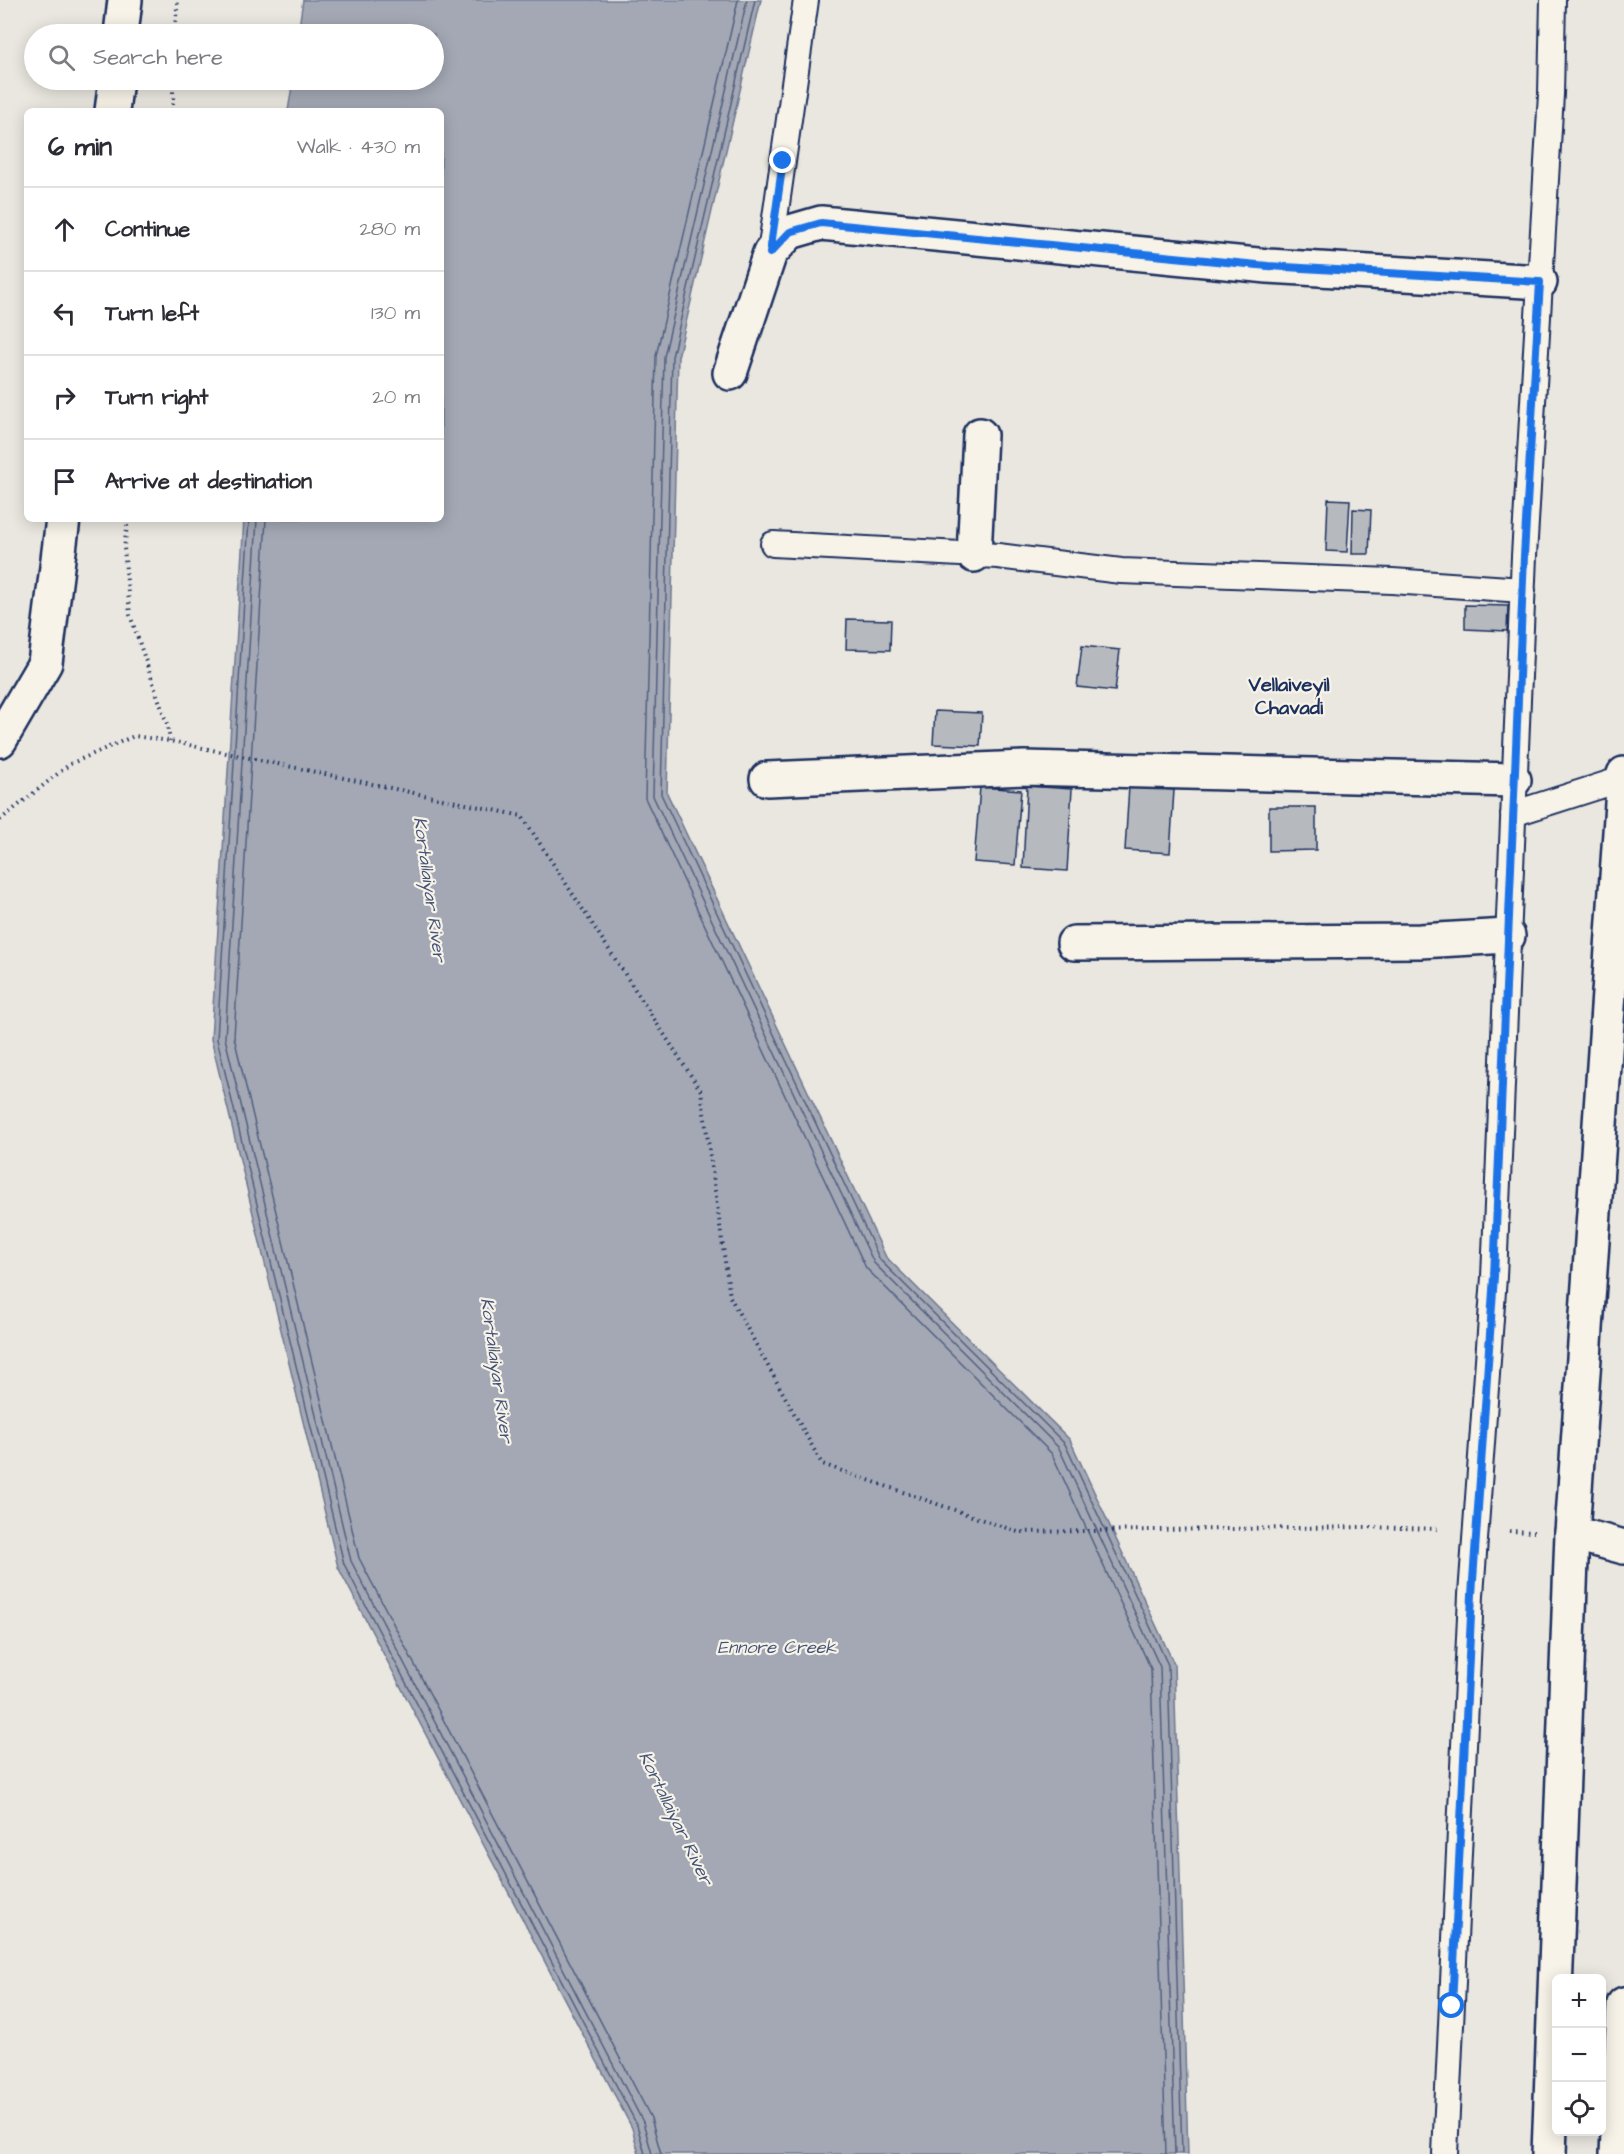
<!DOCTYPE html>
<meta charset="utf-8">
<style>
:root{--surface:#fff;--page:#f2f2f3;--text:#2b2b33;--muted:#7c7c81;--line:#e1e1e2}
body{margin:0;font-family:"Architects Daughter",sans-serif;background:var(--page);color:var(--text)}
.controls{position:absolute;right:18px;bottom:18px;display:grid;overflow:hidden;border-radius:9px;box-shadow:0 3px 15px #0003}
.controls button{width:54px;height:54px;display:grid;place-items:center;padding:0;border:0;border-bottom:2px solid var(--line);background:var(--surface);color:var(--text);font:30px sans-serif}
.stop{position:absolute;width:18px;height:18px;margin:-14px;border:4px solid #1a73e8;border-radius:50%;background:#fff}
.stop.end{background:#1a73e8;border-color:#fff;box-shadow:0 2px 6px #0008}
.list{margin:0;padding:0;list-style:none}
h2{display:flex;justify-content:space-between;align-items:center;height:78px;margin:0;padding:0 24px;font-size:26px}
h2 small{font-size:20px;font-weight:400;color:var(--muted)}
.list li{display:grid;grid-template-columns:39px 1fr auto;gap:18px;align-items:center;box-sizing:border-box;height:84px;padding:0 24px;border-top:2px solid var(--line)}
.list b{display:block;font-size:22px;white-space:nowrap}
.list em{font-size:20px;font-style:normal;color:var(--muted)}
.icon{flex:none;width:33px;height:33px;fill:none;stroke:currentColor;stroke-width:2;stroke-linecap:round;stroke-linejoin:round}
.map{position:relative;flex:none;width:1624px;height:2154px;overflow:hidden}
.search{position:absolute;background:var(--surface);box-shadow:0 3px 15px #0003;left:24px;top:24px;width:420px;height:66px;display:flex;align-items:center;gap:15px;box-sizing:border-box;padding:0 21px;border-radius:33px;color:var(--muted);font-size:22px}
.panel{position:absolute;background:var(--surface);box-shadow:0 3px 15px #0003;left:24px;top:108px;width:420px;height:414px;border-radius:9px}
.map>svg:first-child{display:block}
.water{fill:#a3a8b4;stroke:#6d7892;stroke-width:1.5}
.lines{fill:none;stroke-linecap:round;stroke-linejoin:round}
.shore{stroke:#515f80;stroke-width:1.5}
.building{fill:#b6babf;stroke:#1b2f5e;stroke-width:1.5}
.lane-casing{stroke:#1b2f5e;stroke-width:28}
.street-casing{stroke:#1b2f5e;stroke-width:38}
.secondary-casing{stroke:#1b2f5e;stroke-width:38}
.primary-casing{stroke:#1b2f5e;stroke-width:38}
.path{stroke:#1b2f5e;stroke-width:4;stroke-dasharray:1.5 4.5;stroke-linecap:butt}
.lane{stroke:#f7f3e8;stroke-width:24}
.street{stroke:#f7f3e8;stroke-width:33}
.secondary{stroke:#f7f3e8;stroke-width:33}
.primary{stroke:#f7f3e8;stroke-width:33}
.route{stroke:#1a73e8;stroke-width:8}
.labels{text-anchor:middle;stroke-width:4.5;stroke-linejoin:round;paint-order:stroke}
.water-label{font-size:18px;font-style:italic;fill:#445378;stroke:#f7f3e8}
.quarter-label{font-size:20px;font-weight:bold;fill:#1b2f5e;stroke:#f7f3e8}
</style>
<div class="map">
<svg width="1624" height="2154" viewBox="0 0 1624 2154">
<rect width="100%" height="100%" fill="#eae7e0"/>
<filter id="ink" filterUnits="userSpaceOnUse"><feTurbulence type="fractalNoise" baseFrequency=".0167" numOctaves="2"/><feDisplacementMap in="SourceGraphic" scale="12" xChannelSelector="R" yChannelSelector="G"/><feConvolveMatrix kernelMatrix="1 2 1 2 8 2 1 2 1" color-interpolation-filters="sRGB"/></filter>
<g filter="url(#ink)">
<path class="water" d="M303,0h458l-83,357 -11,436 219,464 184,183 104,224 14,490h-549l-7,-26 -294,-561 -127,-528 33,-520h197v-408h-153l5,-31h141v-46h-136z"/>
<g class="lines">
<path class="shore" d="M738,0l-82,356 -11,442 221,470 186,186 99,215 15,485
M747,0l-83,357 -11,439 221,467 185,185 101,219 15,487
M755,0l-83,357 -11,437 219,466 185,184 103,221 14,489
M249,519l-32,520 127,525 293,561 8,29
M257,519l-32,519 126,523 292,561 9,32
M266,519l-32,518 125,521 292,560 10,36"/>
</g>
<path class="building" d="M1328,499l22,1 -3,52 -21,-1z
M1353,509l18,1 -2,44h-17z
M1465,605l43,1 -1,25 -42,-2z
M847,619l44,1 -1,30 -44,-1z
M1082,646l38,4 -5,41 -38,-4z
M935,711l47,2 -2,33 -47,-2z
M1027,786l45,3 -5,82 -44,-3z
M1129,786l45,4 -4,63 -45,-3z
M980,787l41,3 -6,75 -41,-3z
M1269,807h47v43l-47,1z"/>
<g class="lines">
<g class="lane-casing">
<path id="lane" d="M770,253l36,-253
M773,544l225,12 123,15 271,10 131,9
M1513,814l103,-33 8,-7
M1445,2154l26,-559 23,-318 30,-721 27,-462 2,-94"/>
</g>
<g class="street-casing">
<path id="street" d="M730,373l40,-120 20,-21 31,-9 447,43 272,16
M974,555l6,-120
M767,779l257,-11 490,12
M1074,943l346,-2 88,-5
M1572,1533l52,14"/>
</g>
<g class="secondary-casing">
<path id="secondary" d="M121,34l4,-34
M112,111l4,-31
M0,740l45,-77 18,-144"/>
</g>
<g class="primary-casing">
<path id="primary" d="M1549,2154l23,-621 52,-759
M1617,2154l7,-150"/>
</g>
<path class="path" d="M174,34l4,-34
M173,111v-31
M128,519l-4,29 6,67 37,109 3,17
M0,820l70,-56 64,-28 36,5 352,75 179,275 29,206 92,167 196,68 346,-5 77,2
M1509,1531l25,1"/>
<use href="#lane" class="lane"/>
<use href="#street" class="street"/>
<use href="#secondary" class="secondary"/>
<use href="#primary" class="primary"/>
</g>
</g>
<g class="lines" filter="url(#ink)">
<path class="route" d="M783,161l-13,92 20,-21 31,-9 447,43 272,16 -16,274 -30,720 -22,319 -20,411"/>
</g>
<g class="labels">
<g class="water-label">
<text transform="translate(430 889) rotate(82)" y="6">Kortallaiyar River</text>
<text transform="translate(497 1370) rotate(82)" y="6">Kortallaiyar River</text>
<text x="777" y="1653">Ennore Creek</text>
<text transform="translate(676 1818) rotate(64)" y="6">Kortallaiyar River</text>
</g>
<g class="quarter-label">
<text x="1289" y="691">Vellaiveyil<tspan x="1289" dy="23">Chavadi</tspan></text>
</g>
</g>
</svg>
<div class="controls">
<button>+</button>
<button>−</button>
<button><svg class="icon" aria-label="locate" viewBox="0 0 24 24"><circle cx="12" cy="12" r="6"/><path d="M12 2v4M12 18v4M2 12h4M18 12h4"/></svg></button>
</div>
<div class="stop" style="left:1452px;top:2006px"></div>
<div class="stop end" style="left:783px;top:161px"></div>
<div class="search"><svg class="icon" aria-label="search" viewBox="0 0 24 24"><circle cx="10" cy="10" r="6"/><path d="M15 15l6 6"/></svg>Search here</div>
<section class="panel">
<h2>6 min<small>Walk · 430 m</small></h2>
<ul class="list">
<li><svg class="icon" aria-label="ahead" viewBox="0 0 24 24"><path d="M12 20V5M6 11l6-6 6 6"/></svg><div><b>Continue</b></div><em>280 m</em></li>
<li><svg class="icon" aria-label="left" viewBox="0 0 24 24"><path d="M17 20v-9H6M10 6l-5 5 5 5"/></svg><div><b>Turn left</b></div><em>130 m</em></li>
<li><svg class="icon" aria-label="right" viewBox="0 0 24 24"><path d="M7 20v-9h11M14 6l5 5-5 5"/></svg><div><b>Turn right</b></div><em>20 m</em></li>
<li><svg class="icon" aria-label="arrive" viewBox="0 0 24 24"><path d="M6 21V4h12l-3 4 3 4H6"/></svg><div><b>Arrive at destination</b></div></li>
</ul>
</section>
</div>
